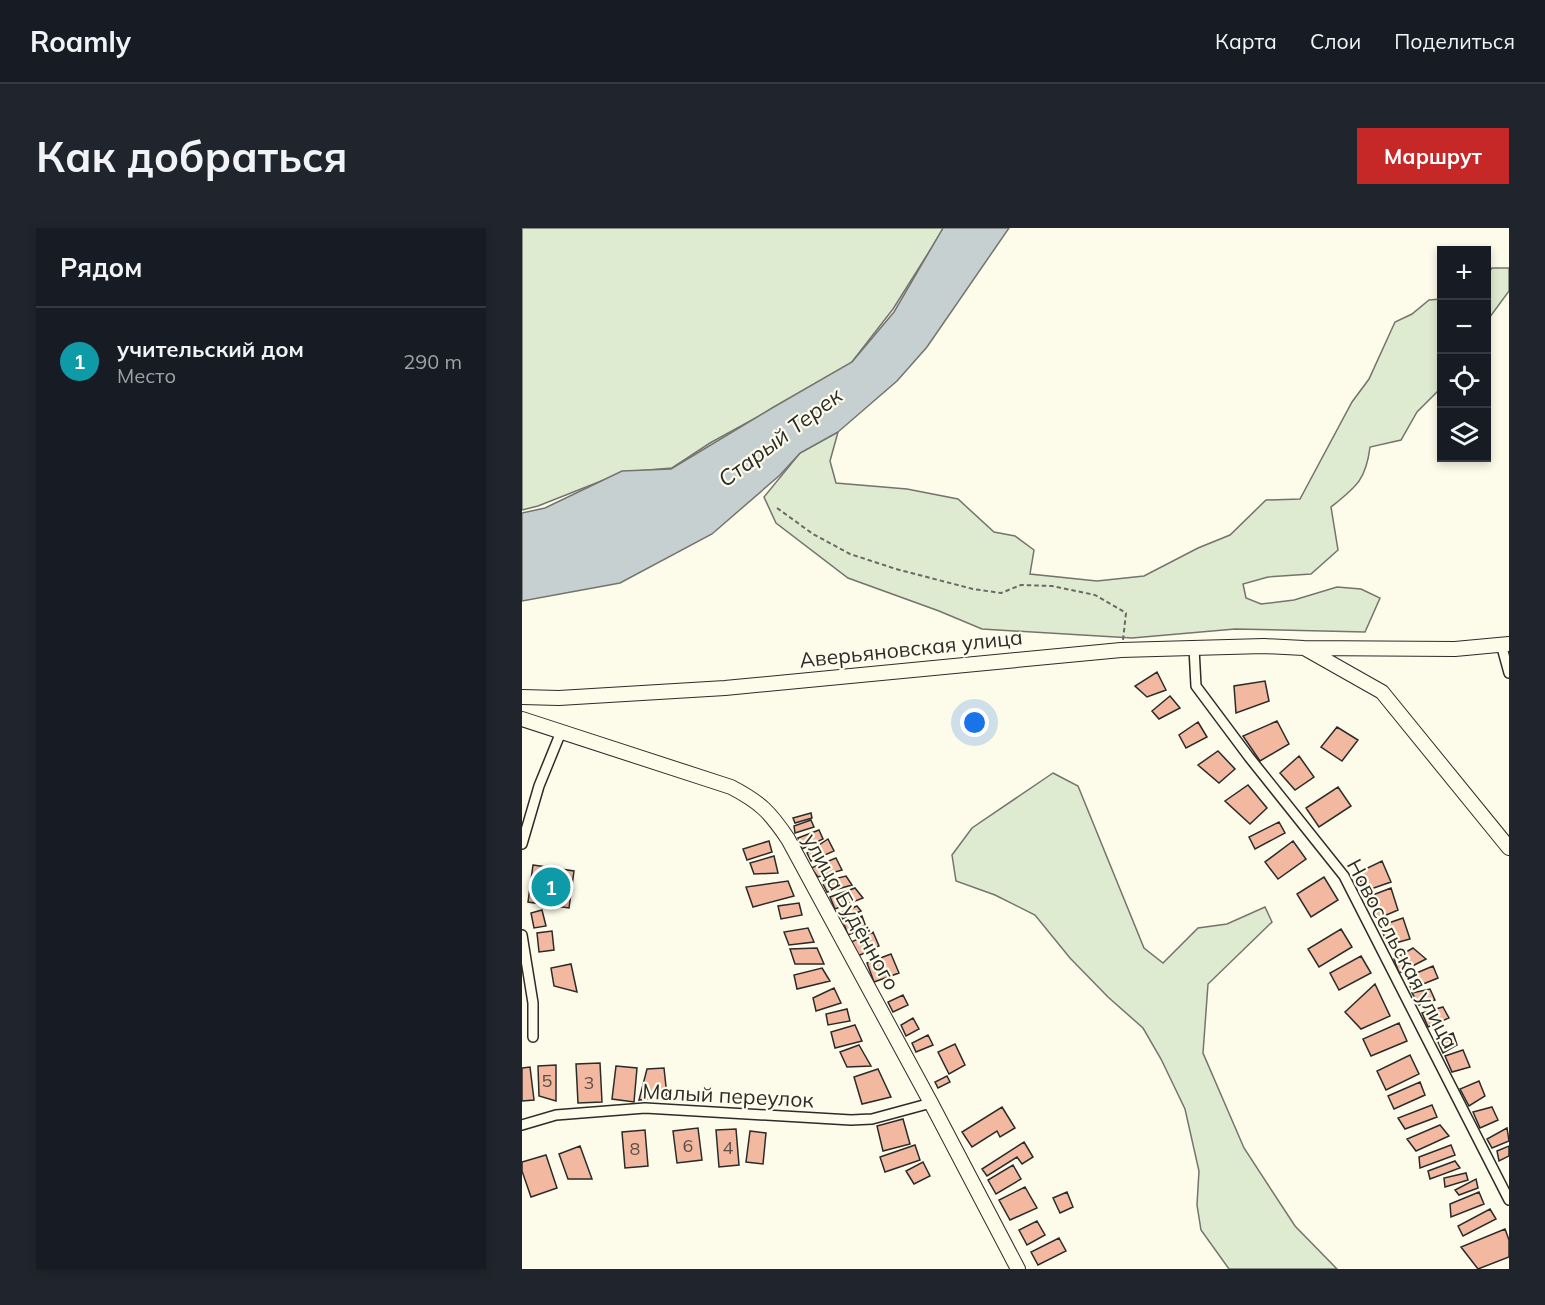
<!DOCTYPE html>
<html lang="ru">
<meta charset="utf-8">
<style>
:root{--surface:#171b24;--page:#20242c;--text:#f1f3f6;--muted:#9ea1a6;--line:#363941;--accent:#c62828}
body{margin:0;font-family:Mulish,sans-serif;background:var(--page);color:var(--text)}
.controls{position:absolute;right:18px;top:18px;display:grid;overflow:hidden;border-radius:0px;box-shadow:0 3px 9px #0003}
.controls button{width:54px;height:54px;display:grid;place-items:center;padding:0;border:0;border-bottom:2px solid var(--line);background:var(--surface);color:var(--text);font:30px sans-serif}
.you{position:absolute;left:453px;top:495px;width:21px;height:21px;margin:-15px;border:4px solid #fff;border-radius:50%;background:#1a73e8;box-shadow:0 0 0 9px #1a73e833}
.badge{display:grid;place-items:center;width:39px;height:39px;border-radius:50%;background:var(--accent);color:#fff;font-size:20px;font-weight:700}
.pin{position:absolute;translate:-50% -50%;border:3px solid #fff;box-shadow:0 2px 6px #0006}
.list{margin:0;padding:0;list-style:none}
h2{display:flex;justify-content:space-between;align-items:center;height:78px;margin:0;padding:0 24px;font-size:26px}
h2 small{font-size:20px;font-weight:400;color:var(--muted)}
.list li{display:grid;grid-template-columns:39px 1fr auto;gap:18px;align-items:center;box-sizing:border-box;height:108px;padding:0 24px;border-top:2px solid var(--line)}
.list b{display:block;font-size:22px;white-space:nowrap}
.list p{margin:0;font-size:20px;white-space:nowrap;color:var(--muted)}
.list em{font-size:20px;font-style:normal;color:var(--muted)}
.icon{flex:none;width:33px;height:33px;fill:none;stroke:currentColor;stroke-width:2;stroke-linecap:round;stroke-linejoin:round}
.map{position:relative;flex:none;width:987px;height:1041px;overflow:hidden;border-radius:0px}
header{display:flex;align-items:center;gap:36px;box-sizing:border-box;height:84px;padding:0 30px;background:var(--surface);border-bottom:2px solid var(--line)}
header strong{font-size:28px}
nav{display:flex;gap:33px;margin-inline-start:auto;font-size:21px}
.intro{display:flex;align-items:center;justify-content:space-between;box-sizing:border-box;height:144px;padding:0 36px}
h1{margin:0;font-size:42px}
.button{padding:15px 27px;border-radius:0px;background:var(--accent);color:#fff;font-size:21px;font-weight:700}
main{display:flex;gap:36px;padding:0 36px}
aside{flex:1;background:var(--surface);border-radius:0px;box-shadow:0 3px 9px #0003}
.map>svg:first-child{display:block}
.green{fill:#deebd1;stroke:#74746e;stroke-width:1.5}
.water{fill:#c7d0d0;stroke:#74746e;stroke-width:1.5}
.building{fill:#f2b8a0;stroke:#2b2b2b;stroke-width:1.5}
.lines{fill:none;stroke-linecap:round;stroke-linejoin:round}
.street-casing{stroke:#2b2b2b;stroke-width:12}
.secondary-casing{stroke:#2b2b2b;stroke-width:16}
.path{stroke:#6a6964;stroke-width:2;stroke-dasharray:4.5 3;stroke-linecap:butt}
.street{stroke:#fdfbea;stroke-width:9}
.secondary{stroke:#fdfbea;stroke-width:14}
.labels{text-anchor:middle;stroke-width:4.5;stroke-linejoin:round;paint-order:stroke}
.number-label{font-size:18px;fill:#5d4e48}
.street-label{font-size:21px;fill:#2b2b2b;stroke:#fdfbea}
.water-label{font-size:22px;font-style:italic;fill:#2b2b2b;stroke:#fdfbea}
</style>
<header>
<strong>Roamly</strong>
<nav><a>Карта</a><a>Слои</a><a>Поделиться</a></nav>
</header>
<div class="intro"><h1>Как добраться</h1><a class="button">Маршрут</a></div>
<main>
<aside>
<h2>Рядом<small></small></h2>
<ul class="list">
<li><span class="badge" style="background:#0f9aa8">1</span><div><b>учительский дом</b><p>Место</p></div><em>290 m</em></li>
</ul>
</aside>
<div class="map">
<svg width="987" height="1041" viewBox="0 0 987 1041">
<rect width="100%" height="100%" fill="#fdfbea"/>
<path class="green" d="M0,0h422l-51,81 -45,58 -138,76 -38,25 -48,4 -86,34 -16,4z
M970,40h17v23l-22,30v-47z
M919,71v89l-24,24 -16,28 -31,7c-4,33 -14,40 -39,60l7,43 -27,24 -43,3 -25,7 3,14 15,6 33,-4 43,-13 24,2 19,9 -15,34 -130,-3 -103,9 -150,-9 -43,-18 -91,-33 -72,-55 -12,-26 36,-44 38,-21 -8,29 6,22 71,6 51,10 36,33 21,4 19,14 -4,24 67,7 47,-5 54,-28 32,-13 36,-35 34,-1 52,-97 17,-23 26,-57 17,-8 17,-14z
M531,545l25,13 66,162 19,15 35,-35 29,-4 38,-17 7,15 -64,62 -5,69 41,95 51,78 42,43h-108l-28,-39 -4,-25 2,-34 -14,-62 -24,-50 -18,-31 -35,-31 -38,-39 -35,-43 -40,-20 -39,-14 -4,-26 20,-27z"/>
<path class="water" d="M421,0h66l-82,119 -30,34 -59,51 -38,21 -20,22 -68,59 -92,49 -98,18v-88l23,-5 77,-37 49,-2 101,-61 80,-46 42,-50z"/>
<path class="building" d="M635,444l9,18 -19,7 -12,-11z
M743,453l4,20 -33,12 -2,-27z
M648,468l10,12 -21,11 -7,-8z
M755,493l12,23 -29,17 -17,-25z
M676,494l9,15 -21,11 -7,-13z
M815,499l21,13 -16,21 -21,-14z
M696,523l17,18 -16,14 -21,-18z
M777,528l15,21 -19,13 -15,-17z
M726,557l19,23 -17,16 -25,-23z
M816,559l13,19 -32,21 -13,-19z
M289,585l1,5 -17,5 -2,-5z
M289,592l3,7 -19,6 -1,-7z
M757,594l6,11 -30,16 -6,-12z
M297,602l4,9 -21,10 -4,-11z
M306,611l6,12 -23,10 -4,-8z
M247,613l3,11 -25,8 -4,-11z
M771,613l13,18 -28,20 -13,-17z
M252,628l4,17 -24,1 -4,-11z
M314,630l6,12 -24,7 -7,-9z
M860,633l9,21 -26,9 -8,-18z
M11,637l41,6 -5,37 -41,-6z
M324,648l6,9 -25,7 -5,-10z
M802,649l14,23 -27,17 -14,-23z
M266,653l6,15 -41,11 -7,-20z
M333,660l8,10 -28,11 -5,-12z
M869,660l7,22 -21,9 -7,-23z
M277,675l3,12 -21,4 -3,-13z
M335,678l4,5 -18,8 -3,-6z
M20,682l4,16 -12,2 -3,-15z
M340,688l4,11 -18,8 -4,-11z
M881,690l7,21 -22,6 -8,-19z
M286,700l6,14 -25,3 -5,-13z
M819,701l11,18 -33,20 -11,-18z
M30,703l2,19 -15,2 -2,-19z
M351,704l6,14 -23,11 -7,-14z
M295,720l7,16h-29l-5,-15z
M891,720l13,11 -27,14 -5,-14z
M369,726l8,19 -25,9 -7,-19z
M839,728l10,17 -32,17 -9,-17z
M49,736l6,28 -23,-6 -3,-18z
M911,738l5,12 -27,11 -4,-12z
M300,740l8,13 -33,8 -3,-14z
M853,756l15,32 -29,13 -16,-17z
M312,760l7,15 -25,8 -3,-13z
M908,761l5,11 -16,5 -7,-12z
M381,767l5,10 -15,7 -5,-10z
M921,779l6,11 -21,9 -6,-14z
M325,781l3,12 -22,4 -2,-11z
M391,790l6,11 -13,7 -5,-11z
M877,795l8,18 -36,15 -8,-17z
M333,797l7,16 -27,7 -4,-16z
M931,805l4,12 -14,8 -6,-13z
M406,807l5,10 -17,7 -4,-9z
M433,816l10,21 -16,9 -11,-22z
M337,817l12,21 -24,1 -7,-15z
M941,822l7,17 -18,5 -7,-16z
M888,827l9,19 -33,16 -9,-19z
M78,835l2,39 -24,1 -2,-39z
M34,837v36l-17,-5 -1,-30z
M94,838l21,2 -3,34 -22,-3z
M8,839l4,33 -12,1v-33z
M142,840l3,28 -28,4 8,-31z
M356,841l13,28 -29,7 -8,-27z
M425,848l3,6 -12,6 -3,-6z
M957,853l6,15 -16,10 -9,-17z
M898,854l5,13 -31,14 -6,-13z
M910,877l5,12 -32,12 -7,-11z
M480,879l13,21 -15,9 -3,-6 -25,16 -10,-15z
M970,879l6,13 -18,8 -7,-16z
M381,891l7,25 -27,7 -6,-25z
M918,897l9,11 -33,15 -9,-12z
M176,900l4,32 -25,3 -4,-32z
M985,900l2,13 -17,7 -5,-9z
M214,901l3,36 -20,2 -3,-37z
M123,902l3,36 -23,2 -3,-36z
M228,903l16,2 -3,31 -17,-2z
M502,914l9,15 -11,7 -5,-7 -30,19 -5,-7z
M393,917l5,15 -35,12 -5,-15z
M929,917l4,10 -35,13 -1,-11z
M58,918l12,33h-24l-9,-25z
M987,918v10l-10,5 -2,-10z
M24,927l11,33 -26,9 -9,-26v-9z
M933,933l5,7 -30,11 -2,-8z
M401,934l7,14 -16,8 -8,-13z
M491,937l8,14 -25,15 -8,-14z
M944,945l2,7 -23,7 -1,-9z
M954,951l2,9 -19,7 -4,-5z
M503,959l12,21 -27,12 -11,-20z
M545,964l6,15 -13,6 -7,-15z
M957,964l5,12 -33,13 -1,-13z
M968,981l6,10 -33,17 -5,-10z
M515,993l8,14 -18,10 -8,-15z
M983,1001l4,11v17l-31,12 -17,-22z
M537,1010l7,13 -28,14 -7,-13z"/>
<g class="lines">
<g class="street-casing">
<path id="street" d="M979,416l8,29
M672,420l2,38 53,71 95,119 165,324
M0,616l17,-58 22,-54
M0,707l11,68v34
M0,897l34,-10 89,-7 206,12 21,-1 59,-16"/>
</g>
<g class="secondary-casing">
<path id="secondary" d="M784,421l76,43 127,156
M0,469l37,1 166,-10 396,-38 143,-4 40,2 151,1 54,-5
M0,491l209,68c29,15 39,25 57,52l143,264 87,166"/>
</g>
<path class="path" d="M255,280l36,26 37,20 46,15 77,20 28,4 20,-8 31,1 43,9 31,18 -3,27"/>
<use href="#street" class="street"/>
<use href="#secondary" class="secondary"/>
</g>
<g class="labels">
<g class="number-label">
<text x="25" y="859">5</text>
<text x="67" y="861">3</text>
<text x="166" y="924">6</text>
<text x="206" y="926">4</text>
<text x="113" y="927">8</text>
</g>
<g class="street-label">
<text transform="translate(389 421) rotate(-6)" y="7">Аверьяновская улица</text>
<text transform="translate(329 684) rotate(61)" y="7">улица Будённого</text>
<text transform="translate(880 726) rotate(62)" y="7">Новосельская улица</text>
<text transform="translate(206 868) rotate(3)" y="7">Малый переулок</text>
</g>
<g class="water-label">
<text transform="translate(258 209) rotate(-37)" y="8">Старый Терек</text>
</g>
</g>
</svg>
<div class="controls">
<button>+</button>
<button>−</button>
<button><svg class="icon" aria-label="locate" viewBox="0 0 24 24"><circle cx="12" cy="12" r="6"/><path d="M12 2v4M12 18v4M2 12h4M18 12h4"/></svg></button>
<button><svg class="icon" aria-label="layers" viewBox="0 0 24 24"><path d="M12 4l9 5-9 5-9-5zM3 14l9 5 9-5"/></svg></button>
</div>
<div class="you"></div>
<div class="pin badge" style="left:29px;top:659px;background:#0f9aa8">1</div>
</div>
</main>
